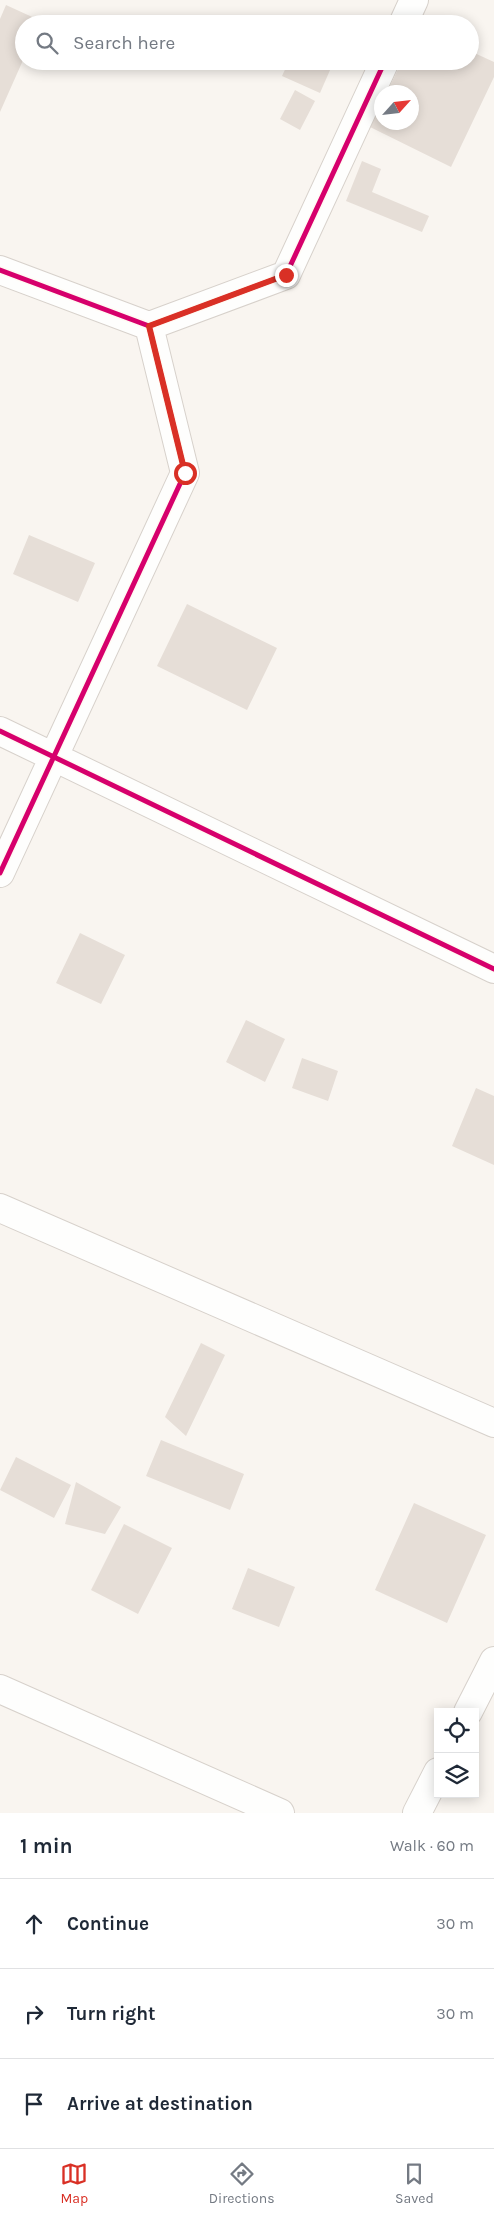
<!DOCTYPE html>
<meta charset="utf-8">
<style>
:root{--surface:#fff;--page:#f6f6f7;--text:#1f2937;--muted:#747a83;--line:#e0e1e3;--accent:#d93025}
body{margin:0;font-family:Karla,sans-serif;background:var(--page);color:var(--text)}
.controls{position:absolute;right:15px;bottom:15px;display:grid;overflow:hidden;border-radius:0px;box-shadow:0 2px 12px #0003}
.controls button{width:45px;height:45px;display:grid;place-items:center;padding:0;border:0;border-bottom:1px solid var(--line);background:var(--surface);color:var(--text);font:25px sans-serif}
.compass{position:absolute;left:374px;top:85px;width:45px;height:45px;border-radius:50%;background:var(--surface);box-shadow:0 2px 12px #0003;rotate:63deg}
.stop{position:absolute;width:15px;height:15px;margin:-11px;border:4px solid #d93025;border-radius:50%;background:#fff}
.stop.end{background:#d93025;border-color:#fff;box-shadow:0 1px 5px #0008}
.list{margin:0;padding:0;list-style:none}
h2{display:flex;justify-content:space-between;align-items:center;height:65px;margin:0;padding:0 20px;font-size:21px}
h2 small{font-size:16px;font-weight:400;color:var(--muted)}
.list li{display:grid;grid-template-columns:32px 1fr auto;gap:15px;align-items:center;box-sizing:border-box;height:90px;padding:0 20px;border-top:1px solid var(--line)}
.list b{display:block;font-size:19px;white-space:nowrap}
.list em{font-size:16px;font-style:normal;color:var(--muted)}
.icon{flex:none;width:28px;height:28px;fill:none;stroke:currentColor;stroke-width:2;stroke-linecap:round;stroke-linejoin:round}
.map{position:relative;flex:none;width:494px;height:1813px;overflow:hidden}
.search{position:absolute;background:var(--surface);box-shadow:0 2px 12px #0003;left:15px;right:15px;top:15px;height:55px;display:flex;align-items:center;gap:12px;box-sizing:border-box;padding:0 18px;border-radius:28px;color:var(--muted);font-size:19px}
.sheet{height:335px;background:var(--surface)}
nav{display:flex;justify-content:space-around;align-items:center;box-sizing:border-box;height:70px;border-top:1px solid var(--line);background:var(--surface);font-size:14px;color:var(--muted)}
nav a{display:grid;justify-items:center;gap:2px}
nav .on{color:var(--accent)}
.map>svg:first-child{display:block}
.building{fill:#e6ded7}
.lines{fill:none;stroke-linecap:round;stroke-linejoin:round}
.street-casing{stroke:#d7d1cb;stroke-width:30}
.street{stroke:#fefefd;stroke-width:28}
.cycleway-casing{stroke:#fffaf3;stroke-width:8}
.cycleway{stroke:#d6006c;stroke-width:5}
.route{stroke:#d93025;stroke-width:6}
</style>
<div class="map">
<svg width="494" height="1813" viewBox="0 0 494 1813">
<rect width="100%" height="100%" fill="#f9f5f0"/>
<path class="building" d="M6,5l35,16 -2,3h-15v34l-24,54v-93z
M470,51l24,11v15l-43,90 -81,-40 12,-23v18h30v-30h-25l15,-31h68z
M289,61h12l6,3 1,-3h26l-14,32 -38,-17z
M295,90l20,11 -15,29 -20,-11z
M362,161l19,8 -9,23 57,24 -7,16 -76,-31z
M29,535l66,28 -17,39 -65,-28z
M187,604l90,44 -30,62 -90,-44z
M80,933l45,22 -24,49 -45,-21z
M246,1020l39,19 -20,43 -39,-20z
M302,1058l36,13 -10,30 -36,-13z
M476,1088l18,8v69l-42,-19z
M201,1343l24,12 -39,81 -21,-19z
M161,1440l83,34 -14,36 -84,-34z
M16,1457l55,28 -17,33 -54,-28z
M76,1482l45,25 -16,27 -40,-10z
M414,1503l72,32 -39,88 -72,-33z
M124,1524l48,24 -34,66 -47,-24z
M248,1568l47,19 -16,40 -47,-18z"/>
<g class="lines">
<g class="street-casing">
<path id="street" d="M403,24l11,-24
M0,270l149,56 137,-51 99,-214
M0,731l494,238
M0,873l185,-400 -36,-147
M0,1208l494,215
M0,1689l280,124
M468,1712l26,-51
M417,1813l21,-41"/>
</g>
<use href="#street" class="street"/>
<g class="cycleway-casing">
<path id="cycleway" d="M0,270l149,56 137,-51 99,-214
M0,731l494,238
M0,873l185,-400 -36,-147"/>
</g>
<use href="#cycleway" class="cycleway"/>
</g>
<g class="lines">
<path class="route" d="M185,473l-36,-147 137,-51"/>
</g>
</svg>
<div class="controls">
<button><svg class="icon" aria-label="locate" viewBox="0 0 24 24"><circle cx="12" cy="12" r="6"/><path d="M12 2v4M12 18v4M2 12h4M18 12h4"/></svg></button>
<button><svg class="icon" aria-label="layers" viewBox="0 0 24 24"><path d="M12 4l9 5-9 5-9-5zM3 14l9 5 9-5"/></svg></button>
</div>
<svg class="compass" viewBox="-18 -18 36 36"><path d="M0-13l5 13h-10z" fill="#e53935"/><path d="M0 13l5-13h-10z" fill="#747a83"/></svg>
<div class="stop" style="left:185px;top:473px"></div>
<div class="stop end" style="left:286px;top:275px"></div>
<div class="search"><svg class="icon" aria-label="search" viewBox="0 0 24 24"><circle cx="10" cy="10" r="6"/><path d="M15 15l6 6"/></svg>Search here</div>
</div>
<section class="sheet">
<h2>1 min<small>Walk · 60 m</small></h2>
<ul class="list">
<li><svg class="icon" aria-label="ahead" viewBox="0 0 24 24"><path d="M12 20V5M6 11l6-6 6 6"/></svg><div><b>Continue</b></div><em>30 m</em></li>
<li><svg class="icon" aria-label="right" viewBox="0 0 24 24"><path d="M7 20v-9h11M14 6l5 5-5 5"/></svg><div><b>Turn right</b></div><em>30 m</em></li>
<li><svg class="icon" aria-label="arrive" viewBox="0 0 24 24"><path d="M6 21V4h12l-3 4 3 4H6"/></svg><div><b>Arrive at destination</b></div></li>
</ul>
</section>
<nav>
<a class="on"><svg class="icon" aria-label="map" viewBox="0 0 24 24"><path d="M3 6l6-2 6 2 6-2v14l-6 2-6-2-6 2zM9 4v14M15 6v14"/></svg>Map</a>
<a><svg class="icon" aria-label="directions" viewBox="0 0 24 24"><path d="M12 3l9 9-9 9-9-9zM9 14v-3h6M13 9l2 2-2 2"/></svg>Directions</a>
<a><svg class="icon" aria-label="saved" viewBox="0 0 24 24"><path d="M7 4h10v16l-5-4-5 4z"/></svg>Saved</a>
</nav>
